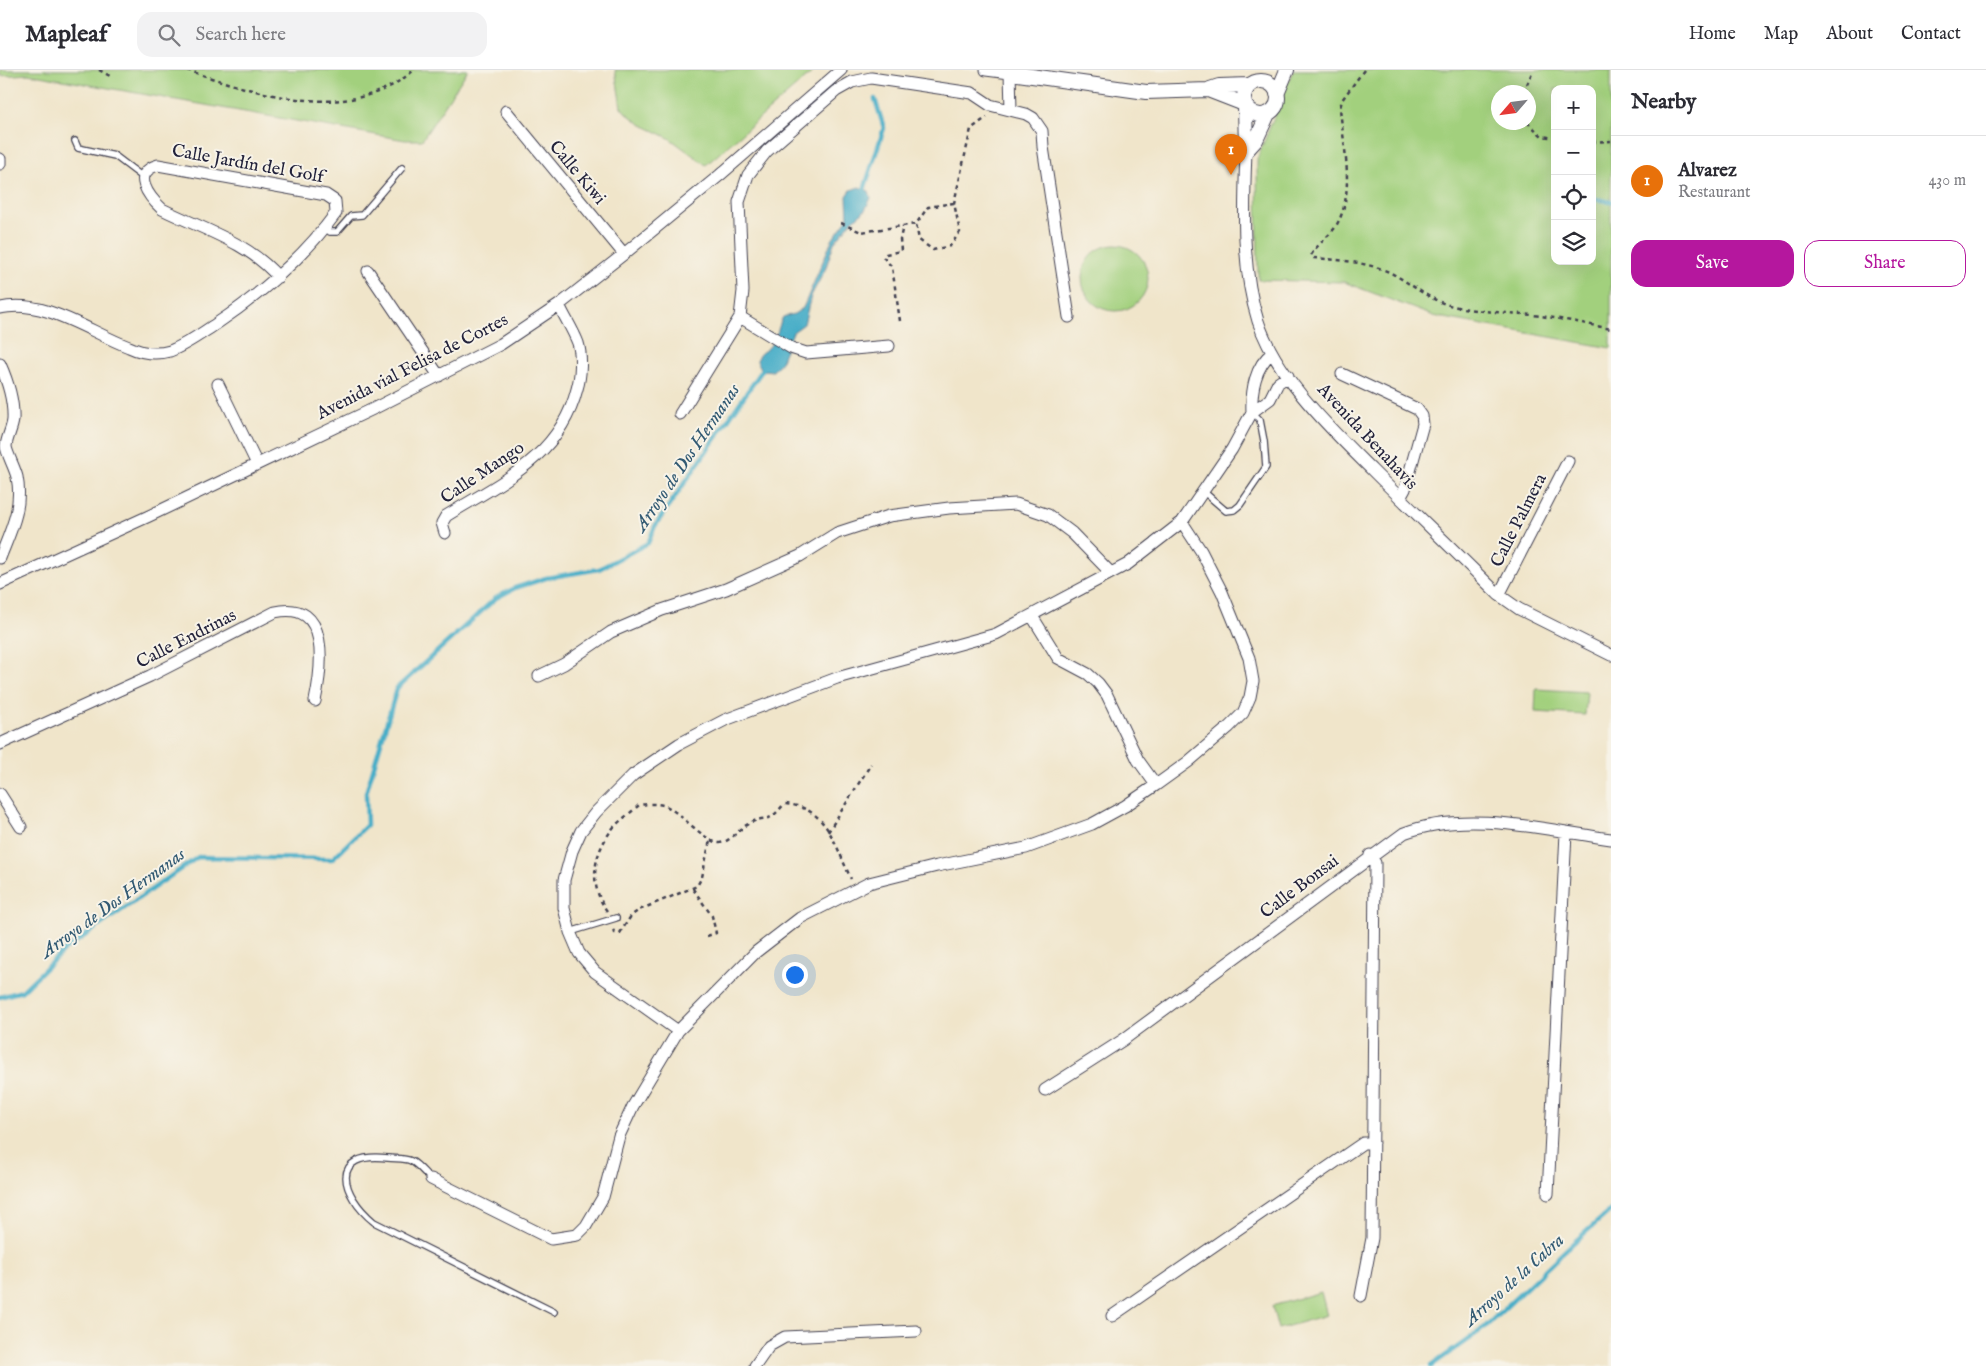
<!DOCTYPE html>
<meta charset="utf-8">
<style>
:root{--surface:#fff;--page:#f2f2f3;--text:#2b2b33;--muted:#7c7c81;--line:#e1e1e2;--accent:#b5179e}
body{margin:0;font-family:"IM FELL English",serif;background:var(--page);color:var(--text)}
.controls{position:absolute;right:15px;top:15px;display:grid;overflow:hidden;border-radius:10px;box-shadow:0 5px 20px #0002}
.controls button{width:45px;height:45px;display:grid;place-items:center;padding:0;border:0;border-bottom:1px solid var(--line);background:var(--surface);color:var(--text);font:25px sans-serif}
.compass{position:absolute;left:1491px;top:15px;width:45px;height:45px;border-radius:50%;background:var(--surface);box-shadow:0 5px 20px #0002;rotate:242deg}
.you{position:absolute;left:794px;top:904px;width:18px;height:18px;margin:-12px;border:4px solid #fff;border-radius:50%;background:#1a73e8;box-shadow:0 0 0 8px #1a73e833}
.badge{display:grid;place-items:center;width:32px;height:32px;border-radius:50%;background:var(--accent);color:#fff;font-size:16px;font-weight:700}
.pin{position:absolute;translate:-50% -41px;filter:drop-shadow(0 1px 2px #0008)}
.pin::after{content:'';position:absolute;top:26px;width:18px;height:15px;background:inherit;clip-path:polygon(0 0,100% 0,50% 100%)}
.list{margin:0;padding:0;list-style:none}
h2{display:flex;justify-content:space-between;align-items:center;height:65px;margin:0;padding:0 20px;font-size:21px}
h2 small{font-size:16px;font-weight:400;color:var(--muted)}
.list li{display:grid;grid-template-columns:32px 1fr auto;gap:15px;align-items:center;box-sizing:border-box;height:90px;padding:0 20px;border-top:1px solid var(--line)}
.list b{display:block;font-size:19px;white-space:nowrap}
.list p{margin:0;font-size:16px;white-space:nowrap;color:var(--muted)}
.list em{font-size:16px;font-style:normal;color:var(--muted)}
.actions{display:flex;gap:10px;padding:15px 20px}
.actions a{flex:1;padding:11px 0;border:1px solid var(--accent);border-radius:15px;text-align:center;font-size:18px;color:var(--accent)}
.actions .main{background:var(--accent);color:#fff}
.icon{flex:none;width:28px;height:28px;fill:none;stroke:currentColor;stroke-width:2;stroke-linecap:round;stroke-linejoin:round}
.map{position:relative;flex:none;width:1611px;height:1296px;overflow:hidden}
header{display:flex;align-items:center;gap:30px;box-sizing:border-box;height:70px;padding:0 25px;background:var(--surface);border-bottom:1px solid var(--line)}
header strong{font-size:24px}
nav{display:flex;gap:28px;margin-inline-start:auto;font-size:18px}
.search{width:350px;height:45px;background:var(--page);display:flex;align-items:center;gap:12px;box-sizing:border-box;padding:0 18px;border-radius:15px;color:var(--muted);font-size:19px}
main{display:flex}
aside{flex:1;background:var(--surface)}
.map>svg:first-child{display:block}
.green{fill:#a2d07d;stroke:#62795c;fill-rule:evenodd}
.water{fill:#49aec8;stroke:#366882}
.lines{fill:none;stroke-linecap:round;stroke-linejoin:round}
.stream{stroke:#49aec8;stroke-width:4.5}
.service-casing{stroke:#413f50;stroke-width:8}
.minor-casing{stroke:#413f50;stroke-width:13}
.tertiary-casing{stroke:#413f50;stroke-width:16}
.path{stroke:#413f50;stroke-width:2.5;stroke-dasharray:4 4;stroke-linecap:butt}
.service{stroke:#fff;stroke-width:5.5}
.minor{stroke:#fff;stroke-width:11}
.tertiary{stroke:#fff;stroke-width:14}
.labels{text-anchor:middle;stroke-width:4;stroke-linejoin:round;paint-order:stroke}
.street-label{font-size:18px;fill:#22223b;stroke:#f7f3e8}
.water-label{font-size:19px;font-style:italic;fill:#325a73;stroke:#f7f3e8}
</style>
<header>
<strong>Mapleaf</strong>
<div class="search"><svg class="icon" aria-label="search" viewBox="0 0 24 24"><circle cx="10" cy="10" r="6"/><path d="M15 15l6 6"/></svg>Search here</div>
<nav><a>Home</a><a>Map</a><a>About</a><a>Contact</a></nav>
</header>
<main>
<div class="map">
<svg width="1611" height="1296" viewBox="0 0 1611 1296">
<rect width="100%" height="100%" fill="#f7f3e8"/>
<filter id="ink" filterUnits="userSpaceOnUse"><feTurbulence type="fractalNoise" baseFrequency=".02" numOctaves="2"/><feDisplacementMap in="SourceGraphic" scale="10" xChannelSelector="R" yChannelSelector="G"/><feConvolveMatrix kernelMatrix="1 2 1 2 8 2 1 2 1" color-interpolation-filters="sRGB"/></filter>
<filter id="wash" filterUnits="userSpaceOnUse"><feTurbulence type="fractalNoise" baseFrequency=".0096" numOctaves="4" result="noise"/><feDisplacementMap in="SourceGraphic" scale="20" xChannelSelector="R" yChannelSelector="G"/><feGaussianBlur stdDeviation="1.12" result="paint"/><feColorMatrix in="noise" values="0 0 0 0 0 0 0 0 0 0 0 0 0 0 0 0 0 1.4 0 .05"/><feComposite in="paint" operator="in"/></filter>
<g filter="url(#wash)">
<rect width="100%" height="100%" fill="#f0e5ca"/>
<path class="green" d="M0,0h468l-46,70h-17l-377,-66 -28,2z
M615,0h200l-109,95 -37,-27 -27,-13 -16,-12 -5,-6z
M1293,0h318v278l-178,-32 -89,-34 -86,-2 -1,-121zM1555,19h37v172h-37zM1498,22h30v30h-30z
M1082 208a33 33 0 1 1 66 0a33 33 0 1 1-66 0Z
M1536,619l51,3 -2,23 -50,-3z
M1321,1222l6,23 -49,14 -6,-23z"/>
<path class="water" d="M859,117l10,4 2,7 -6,12 -14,12 -17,21 -9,27 -14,26 -7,28 -11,8 -12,30 -8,9 -11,-1 -5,-9c1,-9 8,-9 13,-15 8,-10 8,-20 13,-29l11,-3 9,-6 29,-68 16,-22 -1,-22 4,-6z"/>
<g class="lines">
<path class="stream" d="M863,123l21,-65 -9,-29
M1592,128l19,4
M0,927l22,-6 41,-40 135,-94 134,2 35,-34 -1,-32 31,-105 99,-90 19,-10 31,-10 53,-9 49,-26 7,-17 110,-160
M1431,1296l53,-38 88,-84 39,-34"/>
</g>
</g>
<g filter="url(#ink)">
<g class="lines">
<g class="service-casing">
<path id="service" d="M75,71l3,7 37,8 29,22
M325,158l5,4h7l14,-16 11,-1 40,-47
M1204,422l22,19 8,-1 6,-5 26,-38 -2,-26 -4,-21 -8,-8
M570,862l46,-14
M431,1109c-6,-5 -13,-15 -20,-18 -6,-3 -16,-2 -23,-3 -59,-7 -48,36 -14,64l180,90"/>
</g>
<g class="minor-casing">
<path id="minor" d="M986,0l24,3 1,37
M506,41l118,143
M1246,81c-2,54 -5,117 12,170 18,56 73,108 114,149 42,42 85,83 127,125l20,14 92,46
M0,89v5
M368,201l71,105
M0,238c45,-10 89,24 129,39 13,6 27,8 41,4 16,-6 32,-18 46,-27 46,-31 87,-66 120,-111l-1,-12 -9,-6 -168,-30c-28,8 -9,32 4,44 40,20 86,33 116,68
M740,247l51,31 15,5 83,-7
M0,294c8,18 14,36 13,56 -1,9 -6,17 -7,26 0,6 9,22 11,31 6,30 -6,53 -17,81
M1342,304l75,35 5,7 1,8 -18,65 -5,9
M218,314l39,80
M1252,342c-1,-21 3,-46 20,-59
M680,344l60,-97 3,-26 -4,-89 9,-27 19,-24 69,-60 16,-9 19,-4 101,15 18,12 36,9 7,4 9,13 1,16 26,170
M1182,452l19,29 21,41 27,66 4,23 -3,16 -7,16 -14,14 -41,35 -32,23 -31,21 -33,18 -66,24 -89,18 -68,17 -69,35 -44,34 -78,79 -83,-59 -16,-19 -9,-21 -6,-24v-28l8,-29 9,-20 15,-19 37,-37 46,-31 46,-24 112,-42 159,-44 132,-70 54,-42 50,-73 20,-37 18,-13 8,-16 10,-7
M445,463l-3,-10 4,-7c55,-34 114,-59 131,-127 4,-13 5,-33 1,-46 -5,-13 -13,-25 -19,-38
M0,514l149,-68 226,-108 126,-64 58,-39 65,-51 96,-79 121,-105
M1499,525l69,-134
M1032,546l26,42 30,16 10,9 9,12 31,65 18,25
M539,606l25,-12 47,-32 51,-22 64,-21 74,-33 37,-23 52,-17 60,-8 67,-4 32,11 24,18 38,39
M0,674l150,-68 125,-64c56,-13 47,56 40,89
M0,724l21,33
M1045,1020l78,-50 281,-207c61,-24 143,-3 207,6
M431,1109l120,60 26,-4 9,-9 17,-29 16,-61 14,-30 45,-75
M1548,1124l18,-361
M1361,1226l11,-58 3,-375 -5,-8
M1112,1246l251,-173h10
M755,1296l14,-20 16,-9 131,-6"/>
</g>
<g class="tertiary-casing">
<path id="tertiary" d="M1008,0l2,3 136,19 62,-2 36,14
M1244 28a17 17 0 1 1 34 0a17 17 0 1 1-34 0Z
M1210,19l9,-3 30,-1
M1277,24l10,-24
M1245,35l1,46
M1246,81l10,-11 12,-26"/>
</g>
<path class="path" d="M99,0l11,6
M187,0c70,23 163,56 227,0
M1364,0l-22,30 -2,8c3,37 17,88 -6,121 -7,9 -17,16 -23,26l3,3c25,2 52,4 75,14 21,10 40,29 64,34 29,7 58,6 87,10 23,3 47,8 71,13
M1524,22l9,-22
M1527,52l15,14 13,2
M1592,72l19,-1
M954,133l-26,4 -12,17 3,16 14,10 17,-4 10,-14 -6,-29 17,-74 16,-12
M841,153l20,9 55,-8
M900,251l-8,-54 -9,-10 3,-3 15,-3 -1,-12 3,-13
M828,762l43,-68
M693,819l19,27 4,17 -9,3
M607,841c-19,-27 -14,-57 6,-83 7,-8 18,-15 26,-23 8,-1 19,-2 27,1 14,7 42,38 54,37 10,-1 19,-14 28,-19 19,-11 18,3 36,-20 43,2 51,41 67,75
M613,860l2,3h5l11,-17 8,-6 58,-24 5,-9 8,-37"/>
<use href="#service" class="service"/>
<use href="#minor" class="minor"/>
<use href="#tertiary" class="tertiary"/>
</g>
</g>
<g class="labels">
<g class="street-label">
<text transform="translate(248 93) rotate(10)" y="6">Calle Jardín del Golf</text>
<text transform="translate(578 102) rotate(50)" y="6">Calle Kiwi</text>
<text transform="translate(412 296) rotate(-27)" y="6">Avenida vial Felisa de Cortes</text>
<text transform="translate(1368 366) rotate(47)" y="6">Avenida Benahavis</text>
<text transform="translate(482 402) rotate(-34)" y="6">Calle Mango</text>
<text transform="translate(1518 450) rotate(-63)" y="6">Calle Palmera</text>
<text transform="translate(186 568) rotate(-27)" y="6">Calle Endrinas</text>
<text transform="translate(1299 816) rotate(-37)" y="6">Calle Bonsai</text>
</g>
<g class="water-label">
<text transform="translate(686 387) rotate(-56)" y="7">Arroyo de Dos Hermanas</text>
<text transform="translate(112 832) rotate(-36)" y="7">Arroyo de Dos Hermanas</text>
<text transform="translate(1513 1209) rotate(-42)" y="7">Arroyo de la Cabra</text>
</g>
</g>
</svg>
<div class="controls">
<button>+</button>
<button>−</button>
<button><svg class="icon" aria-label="locate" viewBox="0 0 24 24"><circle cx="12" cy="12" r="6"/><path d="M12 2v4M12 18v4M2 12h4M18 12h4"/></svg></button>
<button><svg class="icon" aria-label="layers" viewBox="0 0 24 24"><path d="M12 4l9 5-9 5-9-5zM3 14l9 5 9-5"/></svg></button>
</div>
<svg class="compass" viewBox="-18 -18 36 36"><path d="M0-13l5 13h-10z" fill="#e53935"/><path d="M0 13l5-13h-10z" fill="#7c7c81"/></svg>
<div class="you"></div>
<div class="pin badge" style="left:1231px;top:105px;background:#e8710a">1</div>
</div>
<aside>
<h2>Nearby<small></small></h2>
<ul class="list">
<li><span class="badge" style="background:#e8710a">1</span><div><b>Alvarez</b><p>Restaurant</p></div><em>430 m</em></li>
</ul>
<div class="actions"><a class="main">Save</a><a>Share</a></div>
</aside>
</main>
